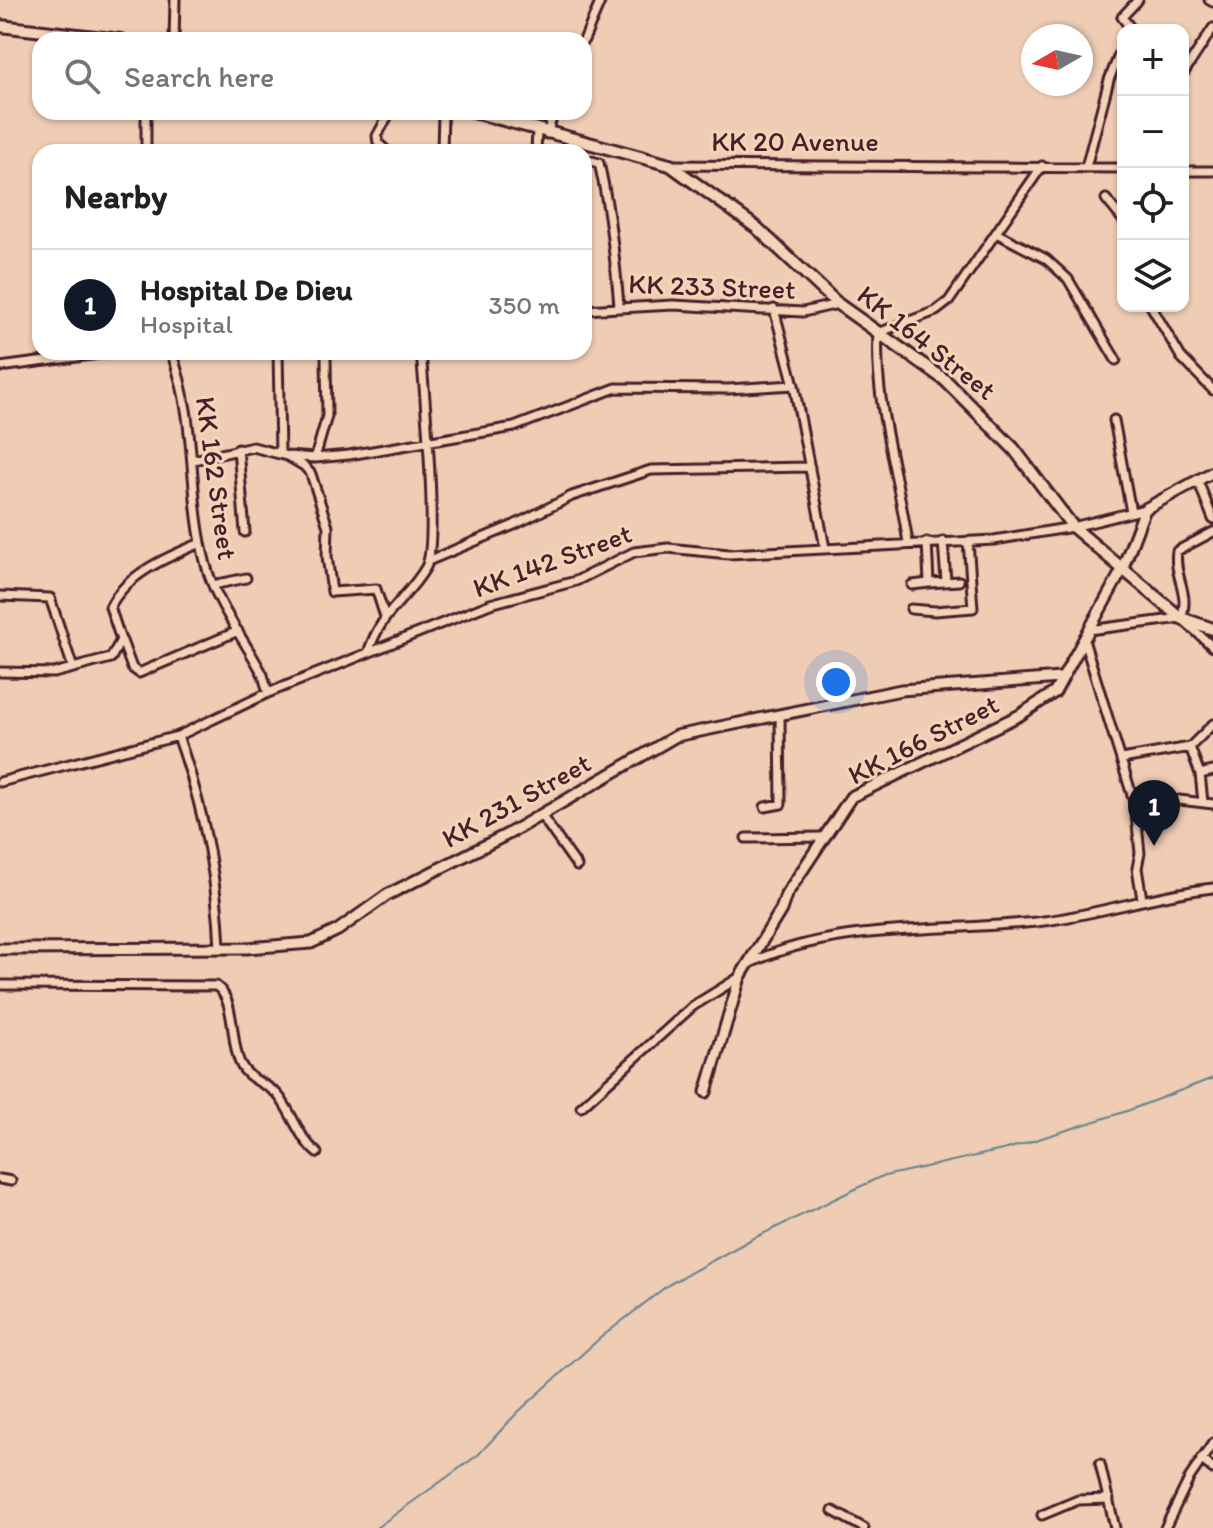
<!DOCTYPE html>
<meta charset="utf-8">
<style>
:root{--surface:#fff;--page:#f2f2f2;--text:#202124;--muted:#757577;--line:#e0e0e0;--accent:#111827}
body{margin:0;font-family:Itim,sans-serif;background:var(--page);color:var(--text)}
.controls{position:absolute;right:24px;top:24px;display:grid;overflow:hidden;border-radius:16px;box-shadow:0 2px 6px #0004}
.controls button{width:72px;height:72px;display:grid;place-items:center;padding:0;border:0;border-bottom:2px solid var(--line);background:var(--surface);color:var(--text);font:40px sans-serif}
.compass{position:absolute;left:1021px;top:24px;width:72px;height:72px;border-radius:50%;background:var(--surface);box-shadow:0 2px 6px #0004;rotate:261deg}
.you{position:absolute;left:836px;top:682px;width:28px;height:28px;margin:-20px;border:6px solid #fff;border-radius:50%;background:#1a73e8;box-shadow:0 0 0 12px #1a73e833}
.badge{display:grid;place-items:center;width:52px;height:52px;border-radius:50%;background:var(--accent);color:#fff;font-size:26px;font-weight:700}
.pin{position:absolute;translate:-50% -66px;filter:drop-shadow(0 2px 4px #0008)}
.pin::after{content:'';position:absolute;top:42px;width:28px;height:24px;background:inherit;clip-path:polygon(0 0,100% 0,50% 100%)}
.list{margin:0;padding:0;list-style:none}
h2{display:flex;justify-content:space-between;align-items:center;height:104px;margin:0;padding:0 32px;font-size:34px}
h2 small{font-size:26px;font-weight:400;color:var(--muted)}
.list li{display:grid;grid-template-columns:52px 1fr auto;gap:24px;align-items:center;box-sizing:border-box;height:112px;padding:0 32px;border-top:2px solid var(--line)}
.list b{display:block;font-size:30px;white-space:nowrap}
.list p{margin:0;font-size:26px;white-space:nowrap;color:var(--muted)}
.list em{font-size:26px;font-style:normal;color:var(--muted)}
.icon{flex:none;width:44px;height:44px;fill:none;stroke:currentColor;stroke-width:2;stroke-linecap:round;stroke-linejoin:round}
.map{position:relative;flex:none;width:1213px;height:1528px;overflow:hidden}
.search{position:absolute;background:var(--surface);box-shadow:0 2px 6px #0004;left:32px;top:32px;width:560px;height:88px;display:flex;align-items:center;gap:20px;box-sizing:border-box;padding:0 28px;border-radius:24px;color:var(--muted);font-size:30px}
.panel{position:absolute;background:var(--surface);box-shadow:0 2px 6px #0004;left:32px;top:144px;width:560px;height:216px;border-radius:24px}
.map>svg:first-child{display:block}
.lines{fill:none;stroke-linecap:round;stroke-linejoin:round}
.stream{stroke:#64838f;stroke-width:2}
.minor-casing{stroke:#4a1f2b;stroke-width:13}
.tertiary-casing{stroke:#4a1f2b;stroke-width:15}
.secondary-casing{stroke:#4a1f2b;stroke-width:16}
.minor{stroke:#f2d5b8;stroke-width:7}
.tertiary{stroke:#f2d5b8;stroke-width:9}
.secondary{stroke:#f2d5b8;stroke-width:10}
.labels{text-anchor:middle;stroke-width:6;stroke-linejoin:round;paint-order:stroke}
.street-label{font-size:28px;fill:#4a1f2b;stroke:#f2d5b8}
</style>
<div class="map">
<svg width="1213" height="1528" viewBox="0 0 1213 1528">
<rect width="100%" height="100%" fill="#efccb4"/>
<filter id="ink" filterUnits="userSpaceOnUse"><feTurbulence type="fractalNoise" baseFrequency=".0125" numOctaves="2"/><feDisplacementMap in="SourceGraphic" scale="16" xChannelSelector="R" yChannelSelector="G"/><feConvolveMatrix kernelMatrix="1 2 1 2 8 2 1 2 1" color-interpolation-filters="sRGB"/></filter>
<g filter="url(#ink)">
<g class="lines">
<path class="stream" d="M376,1528l102,-73 40,-43 81,-73 69,-54 84,-46 128,-62 127,-28 120,-38 86,-33"/>
<g class="minor-casing">
<path id="minor" d="M1209,0l4,2
M1132,30l-10,-13 16,-17
M174,40l1,-40
M584,40l17,-40
M1183,74l30,-46
M547,134l7,-22
M571,140l2,12
M146,152v-40
M388,152l-10,-9 -1,-7 13,-24
M442,152l1,-40
M536,152l1,-22
M584,159l15,4c11,47 16,94 20,143
M670,165l453,3
M1086,167l23,-87 14,-35
M1183,171h30
M1106,199l17,21
M998,234l48,25 22,20 48,81
M1151,306l30,51 32,33
M774,309l20,76 31,163
M584,310l89,-5 130,7 35,-8
M171,352c27,70 16,142 35,213 10,39 39,75 57,110l5,18
M278,352l2,102
M0,367l115,-15
M1114,420l17,92
M238,449l7,83
M287,456l28,2 34,-3 165,-28 102,-39 112,1 66,-4
M315,458l12,-42 -1,-58
M193,460l60,-13 34,9 17,10 7,8 17,53 -1,29 5,36 44,-3 9,28
M1198,481l15,38
M943,541l3,40
M908,543c-10,-71 -34,-139 -30,-210l58,-22 13,-10 93,-135
M428,561l86,-36 58,-29 79,-26 159,-3
M929,583l30,-2
M213,585l33,-7
M912,585l17,-2 -2,-41
M0,596l50,2 23,70
M911,609l24,2 38,-3 -5,-67
M1181,618c10,-24 -8,-42 -4,-67l36,-19
M1089,630l92,-12 32,29
M1084,640l51,165 5,48 -3,15 5,31
M122,641l10,27 7,5 99,-42
M368,653c13,-42 38,-52 58,-86 13,-24 -2,-179 -5,-215
M0,672l54,1 57,-15 10,-18 -11,-33c16,-33 59,-51 91,-64
M178,736c25,70 39,137 42,212
M1190,747l10,27 13,-3
M1122,759l68,-12 23,-23
M1200,774l3,28
M0,782l178,-46 90,-43 222,-89 86,-23 58,-29 34,-4 61,6 265,-14 79,-13 72,-18
M765,807l16,-3 -1,-89
M1136,811l43,-11 34,4
M541,815l36,51
M746,838l78,-1
M748,964c89,-43 200,-31 296,-43 57,-7 111,-27 169,-33
M0,985l216,1c20,13 14,56 24,77 8,18 26,19 38,32 15,19 20,42 39,58
M581,1107l112,-101 47,-29
M0,1179l11,2
M1201,1459l12,10
M1100,1464l15,64
M833,1511l31,17
M1042,1515l36,-15 31,-1
M1165,1528l25,-51 23,-34"/>
</g>
<g class="tertiary-casing">
<path id="tertiary" d="M0,949l247,-1 64,-5 27,-13 49,-35 121,-61 168,-98 225,-46 159,-12
M706,1092l34,-115 41,-67 5,-15 65,-98 169,-82 35,-23 67,-122 23,-61 68,-37"/>
</g>
<g class="secondary-casing">
<path id="secondary" d="M0,26l121,14
M474,112l196,53 87,63 81,76 107,76 69,69 59,78 108,91 32,11"/>
</g>
<use href="#minor" class="minor"/>
<use href="#tertiary" class="tertiary"/>
<use href="#secondary" class="secondary"/>
</g>
</g>
<g class="labels">
<g class="street-label">
<text x="795" y="151">KK 20 Avenue</text>
<text transform="translate(712 286) rotate(2)" y="10">KK 233 Street</text>
<text transform="translate(927 342) rotate(38)" y="10">KK 164 Street</text>
<text transform="translate(217 478) rotate(82)" y="10">KK 162 Street</text>
<text transform="translate(552 560) rotate(-20)" y="10">KK 142 Street</text>
<text transform="translate(923 739) rotate(-27)" y="10">KK 166 Street</text>
<text transform="translate(516 800) rotate(-29)" y="10">KK 231 Street</text>
</g>
</g>
</svg>
<div class="controls">
<button>+</button>
<button>−</button>
<button><svg class="icon" aria-label="locate" viewBox="0 0 24 24"><circle cx="12" cy="12" r="6"/><path d="M12 2v4M12 18v4M2 12h4M18 12h4"/></svg></button>
<button><svg class="icon" aria-label="layers" viewBox="0 0 24 24"><path d="M12 4l9 5-9 5-9-5zM3 14l9 5 9-5"/></svg></button>
</div>
<svg class="compass" viewBox="-18 -18 36 36"><path d="M0-13l5 13h-10z" fill="#e53935"/><path d="M0 13l5-13h-10z" fill="#757577"/></svg>
<div class="you"></div>
<div class="pin badge" style="left:1154px;top:846px">1</div>
<div class="search"><svg class="icon" aria-label="search" viewBox="0 0 24 24"><circle cx="10" cy="10" r="6"/><path d="M15 15l6 6"/></svg>Search here</div>
<section class="panel">
<h2>Nearby<small></small></h2>
<ul class="list">
<li><span class="badge">1</span><div><b>Hospital De Dieu</b><p>Hospital</p></div><em>350 m</em></li>
</ul>
</section>
</div>
